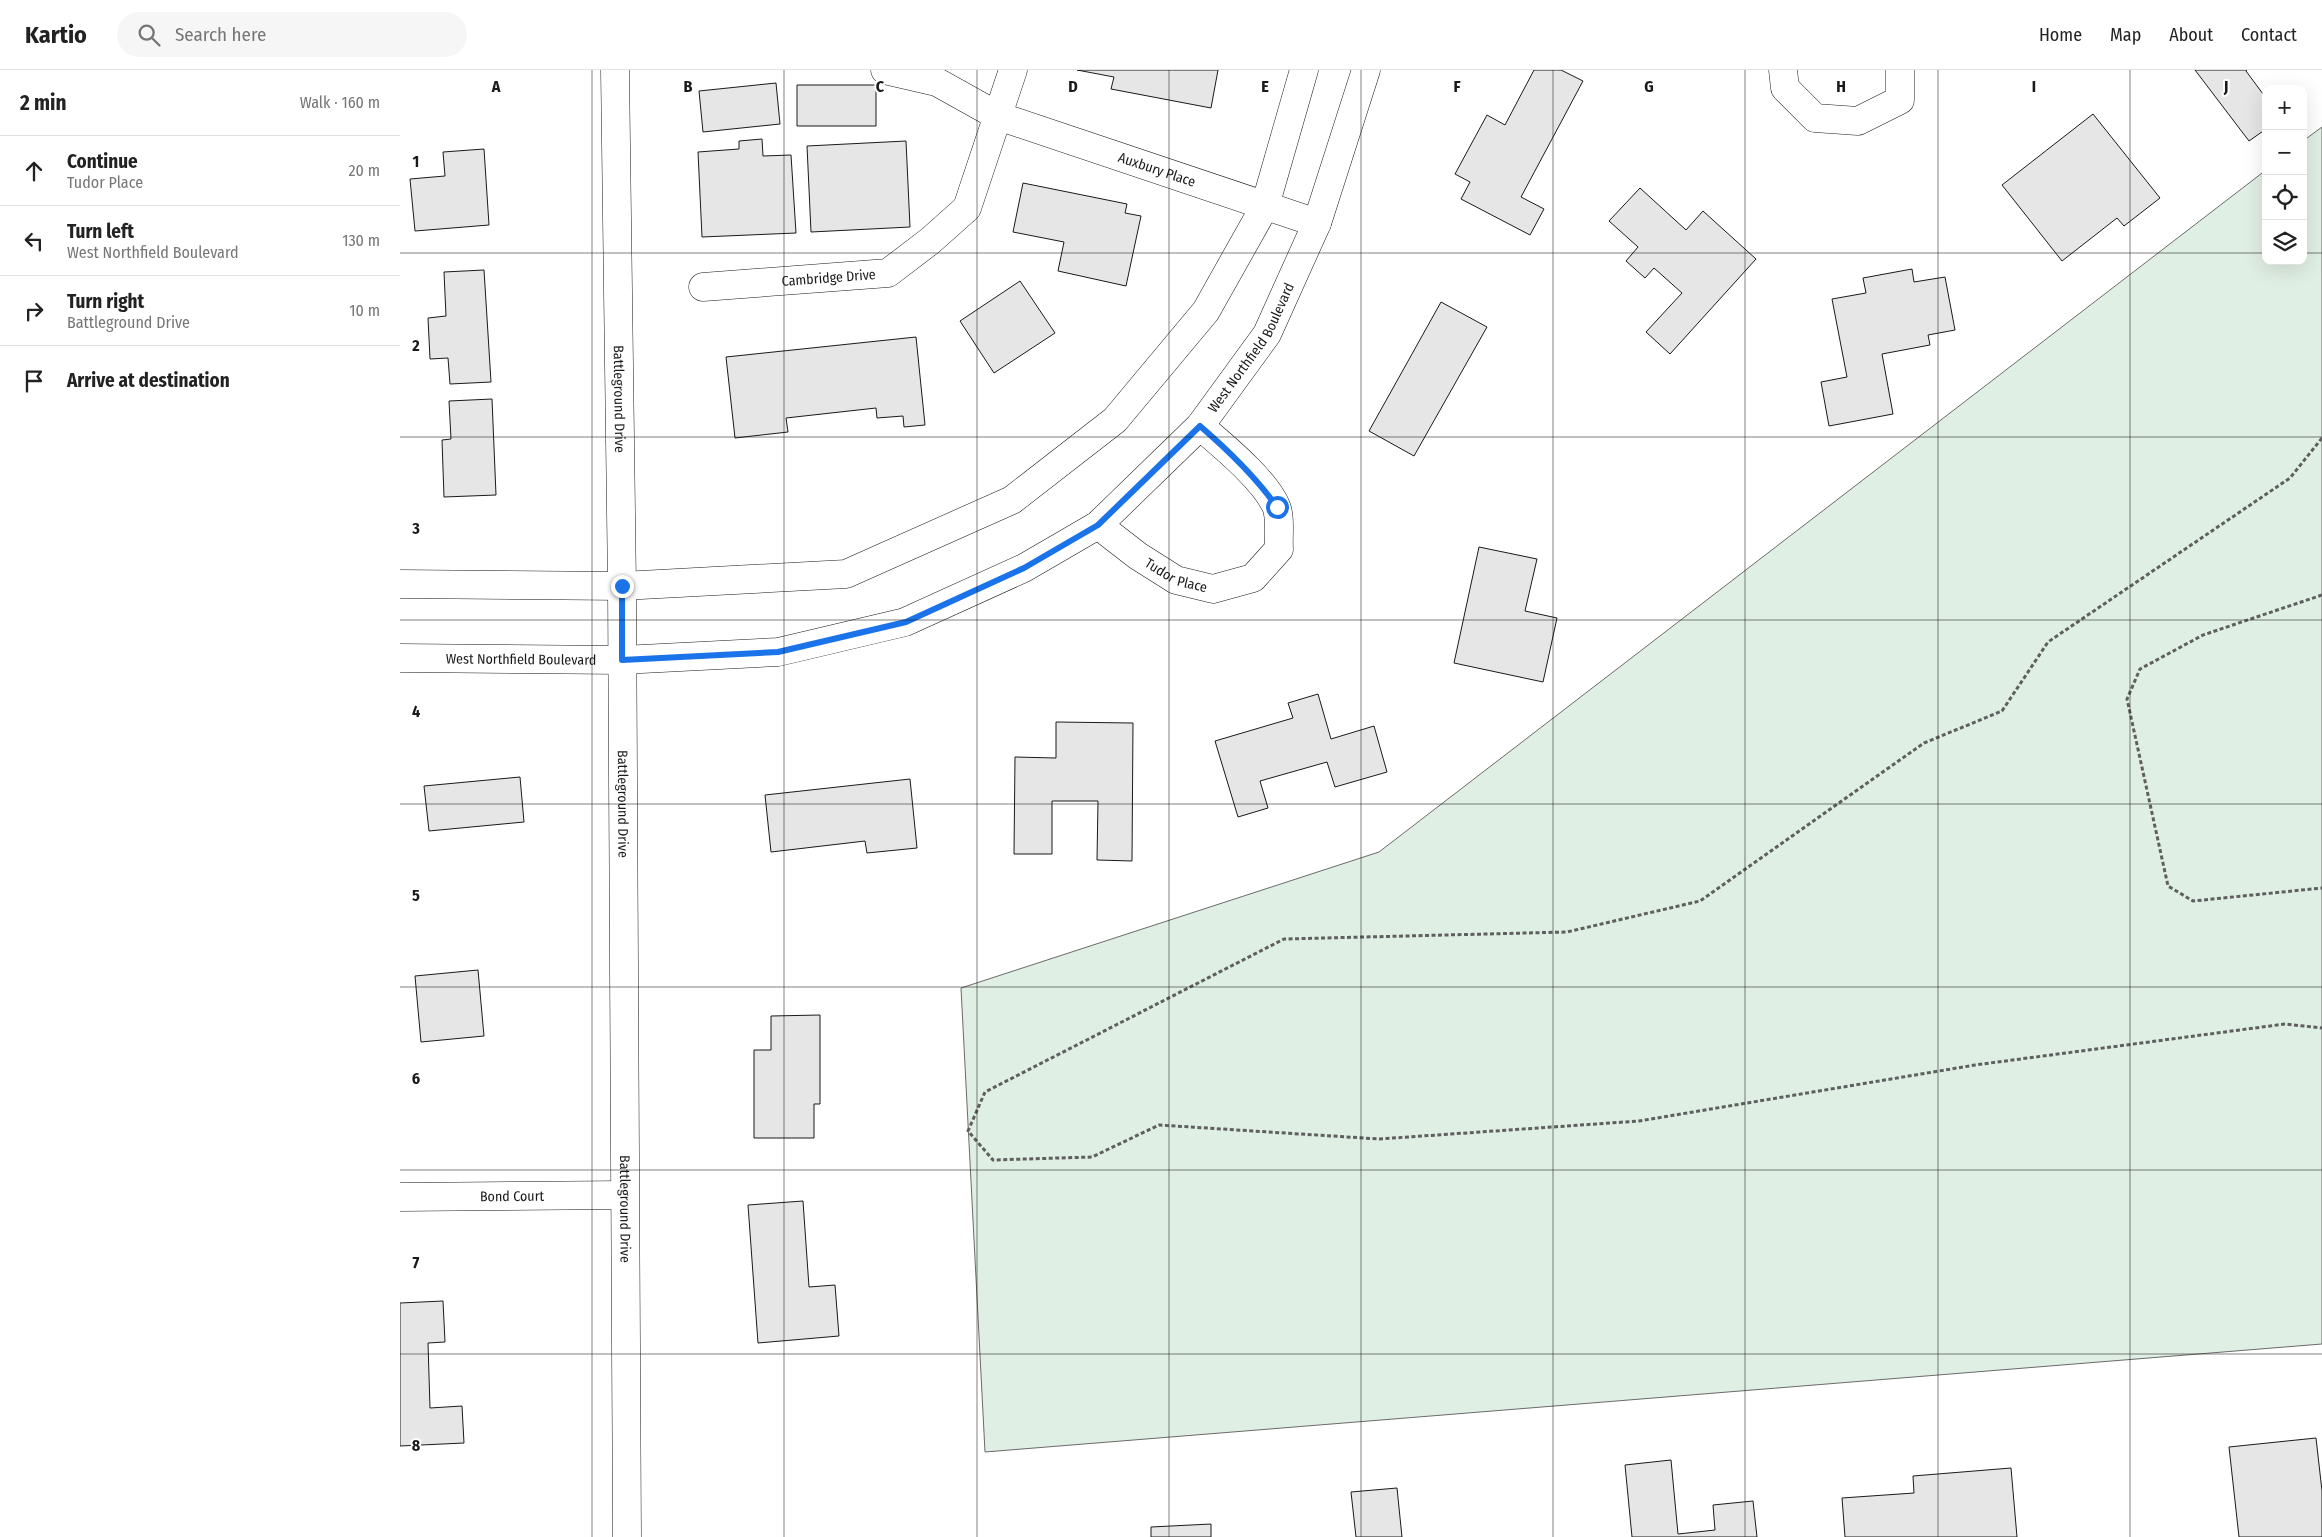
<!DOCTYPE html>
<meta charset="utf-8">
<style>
:root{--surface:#fff;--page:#f6f6f6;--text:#222;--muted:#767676;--line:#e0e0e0}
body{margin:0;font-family:"Fira Sans Condensed",sans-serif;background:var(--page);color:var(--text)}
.controls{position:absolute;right:15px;top:15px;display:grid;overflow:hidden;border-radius:10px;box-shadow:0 5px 20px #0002}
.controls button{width:45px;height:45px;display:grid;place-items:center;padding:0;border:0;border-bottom:1px solid var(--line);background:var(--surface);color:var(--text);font:25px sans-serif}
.stop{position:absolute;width:15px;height:15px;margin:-11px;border:4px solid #1a73e8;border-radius:50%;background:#fff}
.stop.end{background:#1a73e8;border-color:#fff;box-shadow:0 1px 5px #0008}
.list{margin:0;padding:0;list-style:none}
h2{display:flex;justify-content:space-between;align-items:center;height:65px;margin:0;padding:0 20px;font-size:21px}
h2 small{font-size:16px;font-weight:400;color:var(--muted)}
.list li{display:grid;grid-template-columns:32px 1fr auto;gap:15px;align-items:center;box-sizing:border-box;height:70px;padding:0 20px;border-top:1px solid var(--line)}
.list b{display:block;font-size:19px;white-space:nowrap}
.list p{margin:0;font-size:16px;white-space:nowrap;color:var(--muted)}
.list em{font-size:16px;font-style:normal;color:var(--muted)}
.icon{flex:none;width:28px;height:28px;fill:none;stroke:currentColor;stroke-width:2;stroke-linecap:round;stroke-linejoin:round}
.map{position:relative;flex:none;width:1922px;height:1467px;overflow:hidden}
header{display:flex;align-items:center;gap:30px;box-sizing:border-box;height:70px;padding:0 25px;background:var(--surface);border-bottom:1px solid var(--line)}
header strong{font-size:24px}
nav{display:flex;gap:28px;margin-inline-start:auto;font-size:18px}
.search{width:350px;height:45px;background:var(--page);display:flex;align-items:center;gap:12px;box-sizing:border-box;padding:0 18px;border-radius:28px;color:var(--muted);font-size:19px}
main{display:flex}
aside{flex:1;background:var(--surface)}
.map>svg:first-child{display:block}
.grass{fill:#e0efe3;stroke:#6a6a6a}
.building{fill:#e6e6e6;stroke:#1a1a1a}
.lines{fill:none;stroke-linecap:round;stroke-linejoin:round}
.street-casing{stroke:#1a1a1a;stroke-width:29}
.secondary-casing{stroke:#1a1a1a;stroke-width:29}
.path{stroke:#5f5f5f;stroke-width:3;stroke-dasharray:4 2.5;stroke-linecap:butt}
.street{stroke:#fff;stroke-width:28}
.secondary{stroke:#fff;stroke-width:28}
.route{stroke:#1a73e8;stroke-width:6}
.grid{fill:none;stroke:#1a1a1a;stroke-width:1;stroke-opacity:0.55}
.labels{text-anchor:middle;stroke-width:4;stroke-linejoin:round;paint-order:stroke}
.street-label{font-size:14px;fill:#1a1a1a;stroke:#fff}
.grid-label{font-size:16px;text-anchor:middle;font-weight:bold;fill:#1a1a1a;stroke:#fff;stroke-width:4;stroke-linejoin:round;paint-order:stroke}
</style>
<header>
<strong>Kartio</strong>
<div class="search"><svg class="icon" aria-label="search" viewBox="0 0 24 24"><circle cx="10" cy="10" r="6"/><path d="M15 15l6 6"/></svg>Search here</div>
<nav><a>Home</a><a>Map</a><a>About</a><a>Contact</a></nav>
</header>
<main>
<aside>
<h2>2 min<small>Walk · 160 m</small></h2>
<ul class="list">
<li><svg class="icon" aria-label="ahead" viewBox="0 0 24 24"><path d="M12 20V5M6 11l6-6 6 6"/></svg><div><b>Continue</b><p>Tudor Place</p></div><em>20 m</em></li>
<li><svg class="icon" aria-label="left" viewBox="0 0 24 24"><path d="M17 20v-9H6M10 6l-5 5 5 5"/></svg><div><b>Turn left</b><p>West Northfield Boulevard</p></div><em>130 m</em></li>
<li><svg class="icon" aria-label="right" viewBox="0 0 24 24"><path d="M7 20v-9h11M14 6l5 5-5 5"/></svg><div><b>Turn right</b><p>Battleground Drive</p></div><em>10 m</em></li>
<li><svg class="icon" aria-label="arrive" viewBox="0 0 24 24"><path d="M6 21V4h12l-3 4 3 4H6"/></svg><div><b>Arrive at destination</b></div></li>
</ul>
</aside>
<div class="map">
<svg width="1922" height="1467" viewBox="0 0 1922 1467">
<rect width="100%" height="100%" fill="#fff"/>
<path class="grass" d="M1922,57v1217l-1337,108 -24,-464 418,-136 887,-682v91h37v-120z"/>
<path class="building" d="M677,0h141l-7,38 -100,-19 3,-12z
M1134,0h27l22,11 -62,116 23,12 -14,26 -69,-36 9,-17 -15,-8 32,-59 18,10z
M1795,0h52l-1,1 20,27v31l-17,12z
M376,13l4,41 -77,8 -4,-41z
M397,15h79v41h-79z
M1693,44l67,84 -36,28 -7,-8 -55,43 -60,-76z
M362,69l1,17 28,-1 5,78 -94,4 -4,-85 41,-3v-8z
M506,71l4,86 -99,5 -4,-86z
M84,79l5,76 -74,6 -5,-52 35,-3 -2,-24z
M623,113l104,21 -2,9 16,3 -15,70 -68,-15 6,-29 -51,-10z
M1240,118l46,42 17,-19 53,48 -86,95 -24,-22 36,-39 -28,-25 -9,10 -19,-17 12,-14 -29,-26z
M1512,199l2,13 31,-5 10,53 -27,5 2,10 -48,9 11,60 -64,12 -8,-44 26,-5 -15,-78 34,-6 -3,-15z
M84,200l7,112 -41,2 -2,-26 -18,1 -2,-41 18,-2 -2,-44z
M620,211l35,52 -61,40 -34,-52z
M1041,232l46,25 -73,129 -45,-25z
M516,267l9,88 -21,2 -1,-11 -26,2 -1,-10 -90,10 2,14 -53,6 -9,-81z
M92,329l4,96 -52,2 -2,-57 9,-1 -2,-38z
M1079,477l58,12 -12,52 32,7 -14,64 -89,-19z
M918,624l13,45 43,-13 13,46 -52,15 -8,-25 -67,19 8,27 -30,9 -23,-76 78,-23 -5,-15z
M656,652l77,1 -1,138 -35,-1 1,-59h-46v53h-38l1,-97 41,1z
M120,707l4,45 -95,9 -5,-45z
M510,709l7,69 -50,5 -2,-12 -94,11 -6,-57z
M78,900l6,66 -63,6 -6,-66z
M420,945v89h-6v34h-60v-88h17v-34z
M403,1131l6,86 26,-2 4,51 -81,7 -10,-138z
M43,1231l2,41 -17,1 2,65 32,-2 2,37 -64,3v-143z
M1916,1368l6,53v46h-83l-10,-90z
M1271,1390l7,74 37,-4 -2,-25 40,-4 4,36h-125l-7,-72z
M1611,1398l6,69h-172l-3,-39 72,-5 -1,-17z
M997,1418l5,49h-46l-5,-45z
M811,1454v13h-60v-10z"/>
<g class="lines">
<g class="street-casing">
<g id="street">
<path id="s1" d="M215,0l7,516 5,951"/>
<path id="s2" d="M485,0l52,12 61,34 319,107"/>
<path d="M1383,0l2,18 30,30 43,3 42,-21v-30"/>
<path id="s3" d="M303,217l185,-14 42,-32 37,-33 46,-138"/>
<path id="s4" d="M698,455l40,31 38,24 37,9 40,-11 26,-29c-1,-12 2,-32 -3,-43 -12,-27 -53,-60 -76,-80"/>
<path id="s5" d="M0,1127l224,-2"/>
</g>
</g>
<g class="secondary-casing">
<g id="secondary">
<path d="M0,514l222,2 224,-12 166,-74 103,-80 91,-109 59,-105 39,-136"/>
<path id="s6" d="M0,588l222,2 156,-8 127,-30 119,-54 74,-43 102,-99 67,-92 50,-111 49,-153"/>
</g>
</g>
<path class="path" d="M1922,368l-32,40 -242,164 -46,69 -78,32 -224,158 -133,31 -283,7 -299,153 -17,39 25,29 99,-3 67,-32 220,14 260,-18 336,-56 310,-41 37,4
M1922,525l-119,40 -63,34 -13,30 41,187 25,15 129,-13"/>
<use href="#street" class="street"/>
<use href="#secondary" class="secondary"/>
</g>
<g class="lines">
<path class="route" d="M222,516v74l156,-8 128,-30 118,-54 74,-43 102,-99c29,25 55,50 77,81"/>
</g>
<path class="grid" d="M192,0v1467M384,0v1467M577,0v1467M769,0v1467M961,0v1467M1153,0v1467M1345,0v1467M1538,0v1467M1730,0v1467M0,183h1866M1903,183h19M0,367h1922M0,550h1922M0,734h1922M0,917h1922M0,1100h1922M0,1284h1922"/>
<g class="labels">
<g class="street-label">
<text dy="5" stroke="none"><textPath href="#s2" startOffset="291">Auxbury Place</textPath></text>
<text dy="5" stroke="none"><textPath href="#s3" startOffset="126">Cambridge Drive</textPath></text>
<text dy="5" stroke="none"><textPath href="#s6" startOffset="961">West Northfield Boulevard</textPath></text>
<text dy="5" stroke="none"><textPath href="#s1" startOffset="329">Battleground Drive</textPath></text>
<text dy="5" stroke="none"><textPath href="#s4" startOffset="94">Tudor Place</textPath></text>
<text dy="5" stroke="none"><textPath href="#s6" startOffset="121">West Northfield Boulevard</textPath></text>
<text dy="5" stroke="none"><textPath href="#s1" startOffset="734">Battleground Drive</textPath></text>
<text dy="5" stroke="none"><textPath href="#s5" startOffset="112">Bond Court</textPath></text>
<text dy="5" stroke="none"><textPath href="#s1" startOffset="1139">Battleground Drive</textPath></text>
</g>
</g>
<g class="grid-label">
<text x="96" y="22">A</text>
<text x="288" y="22">B</text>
<text x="480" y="22">C</text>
<text x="673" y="22">D</text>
<text x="865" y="22">E</text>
<text x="1057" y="22">F</text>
<text x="1249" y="22">G</text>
<text x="1441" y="22">H</text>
<text x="1634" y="22">I</text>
<text x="1826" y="22">J</text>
<text x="16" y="97">1</text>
<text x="16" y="281">2</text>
<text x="16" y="464">3</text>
<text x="16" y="647">4</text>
<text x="16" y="831">5</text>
<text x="16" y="1014">6</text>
<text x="16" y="1198">7</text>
<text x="16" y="1381">8</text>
</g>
</svg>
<div class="controls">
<button>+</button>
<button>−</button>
<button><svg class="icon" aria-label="locate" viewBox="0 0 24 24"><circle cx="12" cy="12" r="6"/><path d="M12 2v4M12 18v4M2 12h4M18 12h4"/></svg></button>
<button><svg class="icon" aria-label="layers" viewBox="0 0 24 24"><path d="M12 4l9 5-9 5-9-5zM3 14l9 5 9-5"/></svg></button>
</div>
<div class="stop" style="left:877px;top:437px"></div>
<div class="stop end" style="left:222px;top:516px"></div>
</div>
</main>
